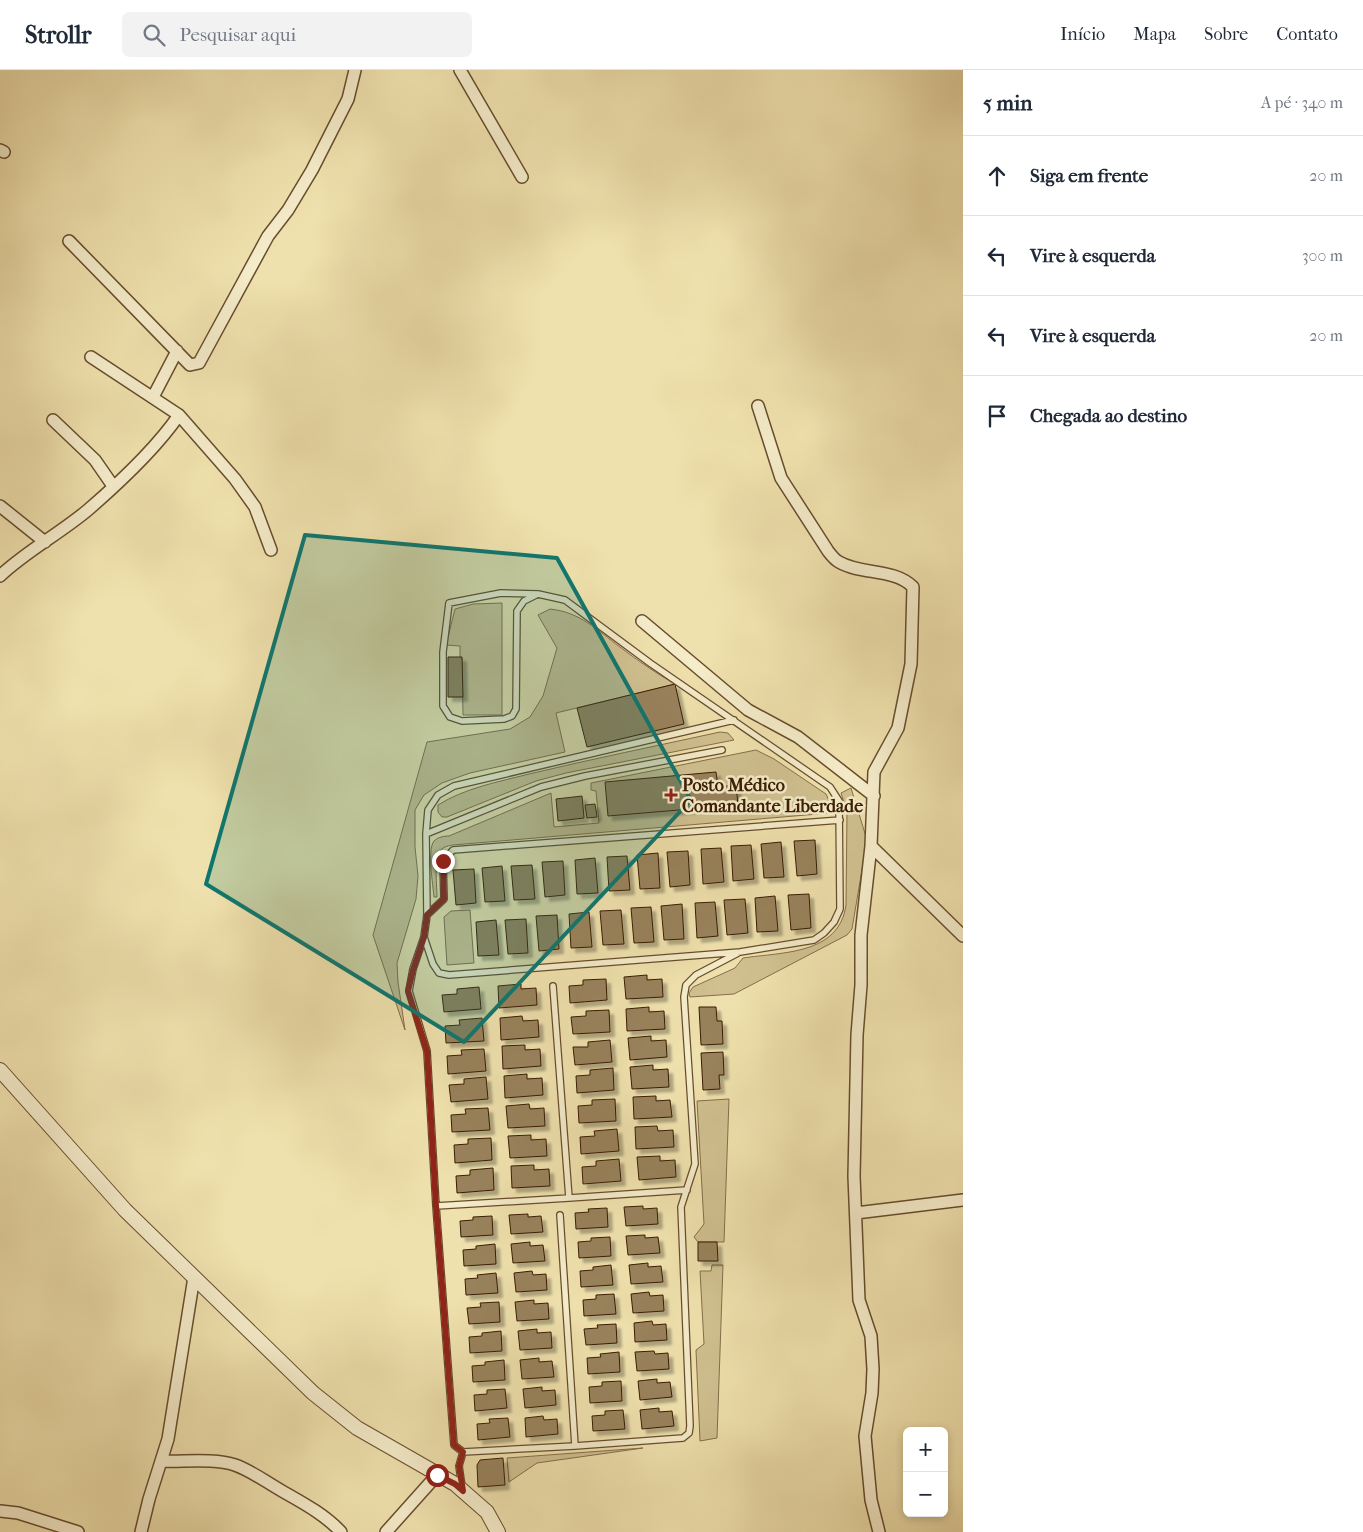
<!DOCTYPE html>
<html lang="pt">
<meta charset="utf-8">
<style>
:root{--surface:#fff;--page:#f2f2f3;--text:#1f2937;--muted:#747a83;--line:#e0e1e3}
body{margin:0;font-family:"IM FELL French Canon",serif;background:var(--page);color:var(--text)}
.controls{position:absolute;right:15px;bottom:15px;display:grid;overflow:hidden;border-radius:8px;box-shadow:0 2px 8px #0003}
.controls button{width:45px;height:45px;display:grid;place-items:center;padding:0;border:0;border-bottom:1px solid var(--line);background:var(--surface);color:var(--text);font:25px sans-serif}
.stop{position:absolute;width:15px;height:15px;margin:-11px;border:4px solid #8f2418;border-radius:50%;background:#fff}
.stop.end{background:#8f2418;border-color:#fff;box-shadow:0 1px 5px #0008}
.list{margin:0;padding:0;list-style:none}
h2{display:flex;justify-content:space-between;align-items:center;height:65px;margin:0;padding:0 20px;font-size:21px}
h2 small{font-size:16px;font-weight:400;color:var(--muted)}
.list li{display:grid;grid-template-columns:32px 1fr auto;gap:15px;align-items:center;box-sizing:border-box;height:80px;padding:0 20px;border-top:1px solid var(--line)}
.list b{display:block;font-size:19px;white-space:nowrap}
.list em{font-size:16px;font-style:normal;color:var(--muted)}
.icon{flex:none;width:28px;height:28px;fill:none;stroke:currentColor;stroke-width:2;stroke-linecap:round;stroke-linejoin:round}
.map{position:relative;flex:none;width:963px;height:1462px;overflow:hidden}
header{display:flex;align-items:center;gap:30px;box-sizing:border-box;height:70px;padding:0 25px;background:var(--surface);border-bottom:1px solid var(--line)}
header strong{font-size:24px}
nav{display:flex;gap:28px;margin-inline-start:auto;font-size:18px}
.search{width:350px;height:45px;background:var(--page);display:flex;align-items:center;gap:12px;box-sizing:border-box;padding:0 18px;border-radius:8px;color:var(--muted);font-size:19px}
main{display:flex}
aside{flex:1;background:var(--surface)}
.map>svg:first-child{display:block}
.green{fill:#d0c090;stroke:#856e4a}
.building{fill:#98825b;stroke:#3a1c03;filter:url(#shadow)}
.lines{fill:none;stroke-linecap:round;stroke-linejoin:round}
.service-casing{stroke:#674d2e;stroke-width:8}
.minor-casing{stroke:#674d2e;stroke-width:14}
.tertiary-casing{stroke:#674d2e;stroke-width:16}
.service{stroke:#f5ecca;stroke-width:5.5}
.minor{stroke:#f5ecca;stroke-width:11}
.tertiary{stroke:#f5ecca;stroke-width:14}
.route{stroke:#8f2418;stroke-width:6}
.marked{fill:#0f766e;fill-opacity:0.2;stroke:#0f766e;stroke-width:4;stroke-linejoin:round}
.poi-dot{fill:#8f2418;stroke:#f5ecca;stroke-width:2}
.labels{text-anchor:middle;stroke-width:5;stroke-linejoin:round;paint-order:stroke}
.poi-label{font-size:18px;font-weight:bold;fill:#3a1c03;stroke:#f5ecca;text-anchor:start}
</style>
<header>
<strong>Strollr</strong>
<div class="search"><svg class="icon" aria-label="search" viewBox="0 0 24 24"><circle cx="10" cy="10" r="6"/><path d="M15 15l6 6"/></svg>Pesquisar aqui</div>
<nav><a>Início</a><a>Mapa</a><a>Sobre</a><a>Contato</a></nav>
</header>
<main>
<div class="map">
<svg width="963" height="1462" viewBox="0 0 963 1462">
<defs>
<filter id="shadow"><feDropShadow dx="4.5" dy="4.5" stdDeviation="1" flood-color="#0004"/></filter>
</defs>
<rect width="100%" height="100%" fill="#efe1ad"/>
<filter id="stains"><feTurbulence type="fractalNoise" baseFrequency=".004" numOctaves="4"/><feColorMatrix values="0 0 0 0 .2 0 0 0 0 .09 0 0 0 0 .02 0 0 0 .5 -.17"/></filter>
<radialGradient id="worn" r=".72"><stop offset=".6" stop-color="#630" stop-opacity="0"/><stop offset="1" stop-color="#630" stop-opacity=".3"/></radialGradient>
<path class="green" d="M502,533v112h-39l-1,-57 -2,-1v-11l-14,-1 9,-36 18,-5z
M550,539c30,3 47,21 70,38 18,14 36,26 55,37l-119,29 9,39 -95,21 -28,10 -18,12 -9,15v37l3,29 -2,23 -19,64 1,19 7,48 -32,-95 54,-193 83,-13 20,-12 13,-21 14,-48 -19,-33z
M720,662l8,1 6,7 -168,33 -30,8 -89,36h-5l-4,-5v-7c27,-17 60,-23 91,-31 63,-15 127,-28 191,-42z
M756,680l18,9 52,35 4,9v10l-377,32c-6,1 -11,2 -14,8 -5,8 -2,34 -2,44h-3c-1,-12 -7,-47 0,-56 4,-4 10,-5 15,-5l102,-43 3,34 45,-4 -3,-32 -5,-1v-7z
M851,718l16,52 -15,89 -5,6 -113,59 -44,3 -1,-4 4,-6 42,-19 8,-10c39,-6 96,-3 103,-53l1,-93 -6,-19z
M470,840l4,53 -27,2 -3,-48 7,-6z
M729,1029l-5,143h-26l-4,-5 10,-13 -7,-123z
M712,1195h11l-6,173 -17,3 -4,-91 8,-6 -4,-73h11z
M643,1378l-106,15 -28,19 -2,-24z"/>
<path class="building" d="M448,587h14l1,40h-15z
M675,614l9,40 -97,23 -10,-39z
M716,702l2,15 18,-2 2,20 -130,11 -3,-34z
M582,726l2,22 -26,3 -2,-22z
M595,734l2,13 -10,1 -2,-13z
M815,770l2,34 -20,2 -3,-35z
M781,772l3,35 -20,1 -3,-34z
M751,775l3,34 -21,2 -2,-35z
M721,778l3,34 -21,2 -2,-35z
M688,781l2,34 -20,2 -3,-35z
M658,783l2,35 -20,1 -3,-34z
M627,786l3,34 -21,1 -2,-34z
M595,788l3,35 -21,1 -2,-34z
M563,791l2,34 -20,2 -3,-35z
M532,795l3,34 -21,1 -3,-34z
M502,796l3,35 -20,1 -3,-34z
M474,799l2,34 -20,2 -3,-35z
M809,824l2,34 -20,2 -3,-35z
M775,826l3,35 -21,1 -2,-34z
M745,829l3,34 -21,2 -3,-35z
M715,832l3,34 -21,2 -2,-35z
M682,834l2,35 -20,1 -3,-34z
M651,837l3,35 -20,1 -3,-35z
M621,840l3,34 -21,1 -3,-34z
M589,842l3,35 -21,1 -2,-34z
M557,845l2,34 -20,2 -3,-35z
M526,849l2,34 -20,1 -3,-34z
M496,850l3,35 -21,1 -2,-34z
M647,905v5l15,-1 1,18 -37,2 -2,-22z
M606,909l1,21 -37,3 -1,-17 14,-1v-5z
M521,914v5l15,-1 1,17 -38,3 -1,-22z
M479,917l2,22 -37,3 -2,-17 15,-1v-5z
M649,937v5l15,-1 1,18 -38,2 -1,-22z
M699,937h17l1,14h5l1,23 -22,1z
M609,940l1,22 -37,2 -2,-17 15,-1v-5z
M522,946l1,5 15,-1 1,17 -38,3 -1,-22z
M482,948l2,23 -38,2 -1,-17 15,-1 -1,-5z
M651,966v5l15,-1 1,17 -37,3 -2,-22z
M610,970l2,22 -37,3 -2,-18h15v-5z
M525,975v5l15,-1 1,17 -38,3 -1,-23z
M484,979l2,22 -38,3 -1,-18 15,-1 -1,-5z
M723,982l1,23h-5l1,14 -17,1 -2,-37z
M653,995v5l15,-1 1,18 -37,2 -2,-22z
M613,998l1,22 -37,3 -1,-17 14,-1v-5z
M527,1004v5l15,-1 1,17 -38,3 -1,-22z
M486,1007l2,22 -37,3 -2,-17 15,-1v-5z
M656,1026v5l14,-1 2,17 -38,2 -1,-22z
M615,1029l1,22 -37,2 -1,-17 14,-1v-5z
M529,1034l1,5 14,-1 1,18 -37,2 -2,-22z
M488,1038l2,22 -38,2 -1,-17 15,-1 -1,-5z
M657,1056l1,5 15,-1 1,17 -38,2 -1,-22z
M617,1059l2,22 -38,3 -1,-17 15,-1 -1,-5z
M531,1065v5l15,-1 1,17 -37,2 -2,-22z
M491,1068l1,22 -37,3 -1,-18 14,-1v-5z
M660,1086v5l15,-1 1,17 -37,3 -2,-23z
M619,1089l2,22 -38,3 -1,-17 14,-1v-5z
M534,1095v5l15,-1 1,17 -38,2 -1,-22z
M493,1098l1,22 -37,3 -1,-17 14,-1v-5z
M643,1136v3l14,-1 1,16 -32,2 -2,-19z
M607,1138l1,19 -32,2 -1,-16 14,-1 -1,-3z
M528,1144v3l13,-1 2,16 -32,2 -2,-19z
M492,1146l1,19 -32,2 -1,-16 13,-1v-3z
M645,1165v3l13,-1 2,16 -32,2 -2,-19z
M610,1167l1,19 -32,2 -1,-16 13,-1v-3z
M530,1172v4l13,-1 2,16 -32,2 -2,-19z
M698,1172h19l1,19h-20z
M495,1174l1,20 -32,2 -1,-16 13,-1v-3z
M648,1193v4l13,-1 2,16 -32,2 -2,-19z
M611,1195l2,20 -32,2 -1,-16 13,-1v-3z
M532,1201l1,4 13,-1 1,16 -31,2 -2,-19z
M496,1203l2,20 -32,2 -1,-16 13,-1 -1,-3z
M649,1222l1,4 13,-1 1,16 -31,2 -2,-19z
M614,1224l2,20 -32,2 -1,-16 13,-1v-4z
M534,1230v4l14,-1 1,16 -32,2 -2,-19z
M499,1232l1,20 -31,2 -2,-16 14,-1 -1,-4z
M652,1251l1,4 13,-1 1,16 -32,2 -1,-19z
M616,1254l1,19 -31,2 -2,-16 14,-1 -1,-3z
M537,1259v4l14,-1 1,16 -32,2 -2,-19z
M501,1261l1,20 -32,2 -1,-16 13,-1v-3z
M654,1281l1,3 13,-1 1,16 -32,2 -2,-19z
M619,1282l1,20 -32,2 -1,-16 14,-1 -1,-3z
M539,1288v4l13,-1 2,16 -32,2 -2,-19z
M504,1290l1,20 -32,2 -1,-16 13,-1v-3z
M657,1309v4l13,-1 2,15 -32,3 -2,-19z
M621,1311l1,20 -32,2 -1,-16 13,-1v-4z
M542,1317v4l13,-1 1,15 -31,3 -2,-19z
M505,1319l2,19 -32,3 -1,-16 13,-1v-4z
M659,1338v4l13,-1 2,15 -32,3 -2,-19z
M623,1340l2,19 -32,2 -1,-15 13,-1v-4z
M543,1346l1,4 13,-1 1,15 -32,3 -1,-19z
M508,1348l2,19 -32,3 -1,-16 13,-1 -1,-4z
M503,1388l2,27 -27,2 -1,-22 3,-5z"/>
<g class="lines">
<g class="service-casing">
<path id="service" d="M501,523l37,1 -14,7 -7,10 -1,98 -4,7 -8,3 -42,2 -12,-4 -7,-11v-54l6,-49z
M426,764l115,-47 44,-11 137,-26
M427,845l17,-16 -1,-38 10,-11 387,-30
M424,867l9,27 6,9 10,2 291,-23 74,-12 10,-7 10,-11 6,-13 -1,-108 -9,-14 -180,-124 -85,-63 -27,-6
M553,916l16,212 118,-8
M436,1136l133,-8
M560,1145l15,231
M463,1382l-9,-7 -18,-239 -9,-155 -18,-60 4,-22 11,-32 3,-22 -1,-81 2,-24 10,-15 16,-9 280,-66
M462,1417l-3,-21 4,-14 112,-6 108,-8 6,-5 1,-7 -9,-219 14,-43 -11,-167 2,-12 10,-10 42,-22"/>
</g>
<g class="minor-casing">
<path id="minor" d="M460,0l62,107
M0,80l4,2
M69,171l121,124 9,-2 69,-127 20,-26 24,-40 36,-71 7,-29
M91,287l88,58 56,64 20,28 16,43
M153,327l24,-46
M758,336l23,72 47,73c3,4 7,9 11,11 22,13 55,6 74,25l-2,77 -13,64 -24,44 -3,74 -10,89v50l-4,50 -3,141 5,124 12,36 2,33 -1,24 -7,43 6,64 8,32
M53,350l42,40 18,26
M0,436l45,36
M0,506c26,-25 61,-43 89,-67 30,-26 68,-62 90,-94
M642,551l106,89 50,27 76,59
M871,776l92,90
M856,1143l107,-13
M162,1391c21,1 52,-3 73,4 17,6 31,17 47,26 21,12 42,23 59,41
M0,1441l18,2 60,19
M141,1462l8,-33 19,-60 26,-162
M386,1462l51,-57"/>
</g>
<g class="tertiary-casing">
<path id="tertiary" d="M0,1000l125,140 188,183 44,35 98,56 32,28 11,20"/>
</g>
<use href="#service" class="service"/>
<use href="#minor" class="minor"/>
<use href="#tertiary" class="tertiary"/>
</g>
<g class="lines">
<path class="route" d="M437,1405l18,9 8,7 -4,-25 4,-14 -9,-7 -18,-239 -9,-155 -19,-60 5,-21 11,-33 3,-22 17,-16 -1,-38"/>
</g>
<path class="marked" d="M305,465l252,23 134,242 -227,242 -258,-158z"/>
<path class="poi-dot" d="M668.5 717.5h5v5h5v5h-5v5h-5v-5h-5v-5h5z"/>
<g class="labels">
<g class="poi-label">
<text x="682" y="721">Posto Médico<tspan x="682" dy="21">Comandante Liberdade</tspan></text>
</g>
</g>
<rect width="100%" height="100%" filter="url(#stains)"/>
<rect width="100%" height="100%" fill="url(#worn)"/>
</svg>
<div class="controls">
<button>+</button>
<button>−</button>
</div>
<div class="stop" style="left:437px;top:1405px"></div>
<div class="stop end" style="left:443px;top:791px"></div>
</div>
<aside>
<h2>5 min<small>A pé · 340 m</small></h2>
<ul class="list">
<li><svg class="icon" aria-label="ahead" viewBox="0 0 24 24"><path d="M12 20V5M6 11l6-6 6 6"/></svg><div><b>Siga em frente</b></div><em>20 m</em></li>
<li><svg class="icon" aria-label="left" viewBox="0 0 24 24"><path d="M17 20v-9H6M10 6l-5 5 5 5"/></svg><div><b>Vire à esquerda</b></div><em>300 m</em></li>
<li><svg class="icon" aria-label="left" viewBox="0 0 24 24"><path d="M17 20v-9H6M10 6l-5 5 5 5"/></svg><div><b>Vire à esquerda</b></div><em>20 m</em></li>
<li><svg class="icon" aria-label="arrive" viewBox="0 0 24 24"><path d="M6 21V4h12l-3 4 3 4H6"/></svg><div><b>Chegada ao destino</b></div></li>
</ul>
</aside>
</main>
